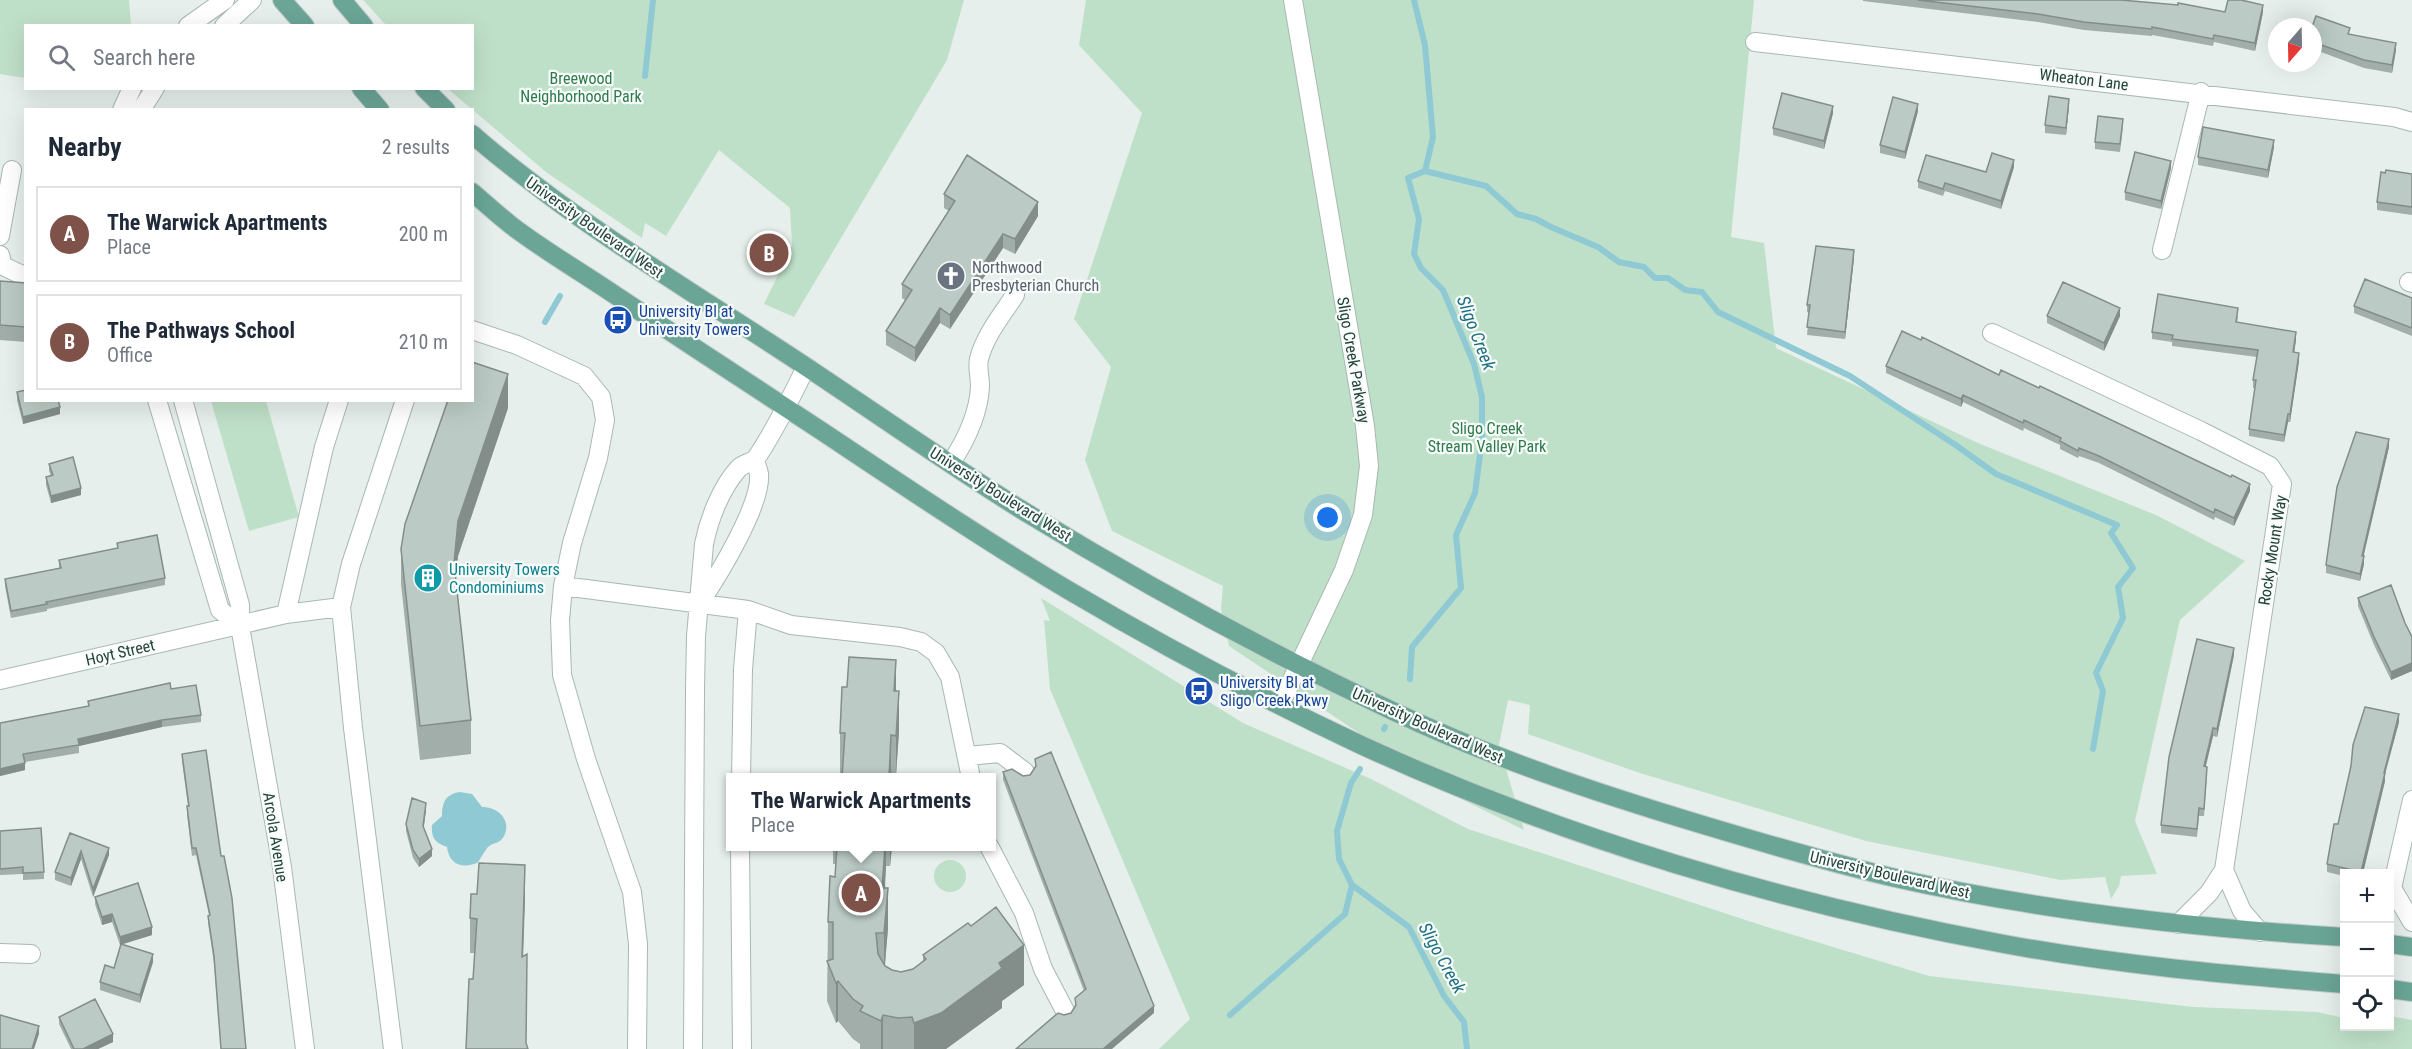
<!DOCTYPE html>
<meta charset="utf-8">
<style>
:root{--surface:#fff;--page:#f2f2f3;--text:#1f2937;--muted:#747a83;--line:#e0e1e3;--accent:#7f5249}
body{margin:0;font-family:"Roboto Condensed",sans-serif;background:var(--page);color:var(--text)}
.controls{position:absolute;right:18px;bottom:18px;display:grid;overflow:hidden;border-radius:0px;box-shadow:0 6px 24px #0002}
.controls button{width:54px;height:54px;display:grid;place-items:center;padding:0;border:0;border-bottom:2px solid var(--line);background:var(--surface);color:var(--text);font:30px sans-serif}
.compass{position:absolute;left:2268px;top:18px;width:54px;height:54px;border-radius:50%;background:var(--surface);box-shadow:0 6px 24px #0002;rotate:200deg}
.you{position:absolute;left:1328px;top:518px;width:21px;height:21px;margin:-15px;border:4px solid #fff;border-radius:50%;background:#1a73e8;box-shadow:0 0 0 9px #1a73e833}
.badge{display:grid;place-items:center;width:39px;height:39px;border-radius:50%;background:var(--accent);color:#fff;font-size:20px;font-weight:700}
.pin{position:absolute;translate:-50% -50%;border:3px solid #fff;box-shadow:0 2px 6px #0006}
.popup{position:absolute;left:726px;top:773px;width:270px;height:78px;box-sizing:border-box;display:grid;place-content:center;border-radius:0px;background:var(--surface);filter:drop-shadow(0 2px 4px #0005);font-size:20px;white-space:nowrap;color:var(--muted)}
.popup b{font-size:22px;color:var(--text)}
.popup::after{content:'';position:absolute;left:50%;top:100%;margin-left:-12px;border:12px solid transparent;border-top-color:var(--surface)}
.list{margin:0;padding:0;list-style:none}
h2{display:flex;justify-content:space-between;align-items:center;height:78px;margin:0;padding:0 24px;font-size:26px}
h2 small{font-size:20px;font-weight:400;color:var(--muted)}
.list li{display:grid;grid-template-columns:39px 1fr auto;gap:18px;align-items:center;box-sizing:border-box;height:96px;margin:0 12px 12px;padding:0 12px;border:2px solid var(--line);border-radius:0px}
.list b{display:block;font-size:22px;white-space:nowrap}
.list p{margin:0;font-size:20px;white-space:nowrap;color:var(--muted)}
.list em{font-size:20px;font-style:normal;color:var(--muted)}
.icon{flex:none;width:33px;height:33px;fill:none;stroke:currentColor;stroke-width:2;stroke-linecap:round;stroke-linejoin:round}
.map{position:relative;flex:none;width:2412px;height:1049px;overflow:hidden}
.search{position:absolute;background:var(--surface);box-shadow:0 6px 24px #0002;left:24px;top:24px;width:450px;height:66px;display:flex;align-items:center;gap:15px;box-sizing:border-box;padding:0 21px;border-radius:0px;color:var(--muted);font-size:22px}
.panel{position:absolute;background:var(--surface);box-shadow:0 6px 24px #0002;left:24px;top:108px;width:450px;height:294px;border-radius:0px}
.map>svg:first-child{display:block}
.green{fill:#bfe0c8}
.water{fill:#8ec9d4}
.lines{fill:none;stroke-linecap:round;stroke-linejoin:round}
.stream{stroke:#8ec9d4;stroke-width:6}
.minor-casing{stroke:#a8b8b2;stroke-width:20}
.major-casing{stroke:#c2cac8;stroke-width:20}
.minor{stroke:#fff;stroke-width:18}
.major{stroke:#6aa596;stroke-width:18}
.wall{fill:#a1aea9}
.shaded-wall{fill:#838d89}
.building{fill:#bbcac4;stroke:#838d89;stroke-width:1.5}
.labels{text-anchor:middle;stroke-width:4.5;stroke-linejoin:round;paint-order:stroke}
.park-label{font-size:16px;fill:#2d7a4b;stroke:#f7fbf9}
.street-label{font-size:16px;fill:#24423a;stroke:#f7fbf9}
.worship-label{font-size:16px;fill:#5b616d;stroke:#f7fbf9;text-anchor:start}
.transit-label{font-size:16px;fill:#164399;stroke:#f7fbf9;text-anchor:start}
.culture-label{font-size:16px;fill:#0d838f;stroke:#f7fbf9;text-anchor:start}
.water-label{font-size:18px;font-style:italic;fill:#1c6f80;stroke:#f7fbf9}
</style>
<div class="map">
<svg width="2412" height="1049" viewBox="0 0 2412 1049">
<rect width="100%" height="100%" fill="#e6efeb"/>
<path class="green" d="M0,0h129l2,25 -105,1 -1,52 -25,-4z
M363,0h601l-17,60 -153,257 -30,-13 28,-58 -2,-38 -71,-58 -53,86 -21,-13 -3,15 -96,-66 -98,-83 24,-1v-62l-86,-1z
M1086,0h668l-23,237 33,6 12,105 202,95 178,72 89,46 -65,59 -45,201 22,53 -36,2 -2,10 -8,13 -6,-22 -44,3 -195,-39 -226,-68 -112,-39 2,-29 -22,-5 -9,45 25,85 -77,-38 -218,-146 -8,-38 2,-22 -111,-55 -27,-71 26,-93 -37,-48 68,-206 -63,-68z
M211,401h55l33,116 -50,14z
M1041,598l202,125 128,56 97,50 299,98 162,49 264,31 124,5 27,6v8h46v-10l22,4v29h-1253l31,-30 -140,-330 -6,-69 6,1z
M934 876a16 16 0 1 1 32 0a16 16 0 1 1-32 0Z"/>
<path class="water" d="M460,792l12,2 10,13c16,0 30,13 22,29 -4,8 -11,6 -16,11 -4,4 -7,12 -11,16 -16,6 -28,1 -30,-16 -12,-4 -16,-9 -15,-22l10,-9c0,-14 4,-22 18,-24z"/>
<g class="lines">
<path class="stream" d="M645,76l8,-76
M1425,171l61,15 31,28 19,5 15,8 47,20 21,15 25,5 11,11h13l17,12 17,2 16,20 132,64 107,70 39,28 121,51 -6,8 22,35 -15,19 5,31 -27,55 7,18 -10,58
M545,322l15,-26
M1410,679l2,-32 49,-59 -5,-53 19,-42 7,-54v-42l-8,-33 -31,-74 -22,-22 -7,-14 5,-35 -11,-41 17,-7 8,-34 -8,-92 -11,-45
M1384,729l1,-2
M1360,769l-9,14 -14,48 2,28 13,26 57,42 35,69 20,26 3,27
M1230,1015l115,-101 7,-29"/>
<g class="minor-casing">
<path id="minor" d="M188,26l37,-26
M224,26l28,-26
M1755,42l639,75 18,5
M122,110l10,-22
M141,110l14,-22
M0,236l12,-66
M2162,250l39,-158
M0,255l3,11 19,9 4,-1
M2409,282l3,1
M472,330l45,15 67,31 17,21 4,23 -7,38 -26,85 -9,43 -3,34 2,55 24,84 46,133 6,52 -1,105
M1992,333l209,98 69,35 12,18 -58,386 -15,23 -31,31
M157,400l63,210 20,16
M183,400l57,205v21l42,241 23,182
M951,463c15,-23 28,-49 29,-77 0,-9 -3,-19 -1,-27 6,-24 23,-44 36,-64
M563,586l185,24
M700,602c18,-26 62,-98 59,-128 -1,-5 -3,-10 -4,-14
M341,607l12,121 40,321
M286,614l38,-167 15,-47
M0,680l286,-66 55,-7 10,-43 54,-164
M1280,705l64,-135 19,-55 6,-49 -4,-40 -72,-426
M967,756l33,-3 25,19
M741,778l2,-109 5,-59 43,15 109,12 21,5 15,11 14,24 21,101
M740,846l2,203
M989,846l35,67 19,56 22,42
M2224,870l18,41 18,21
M2392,888l20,34
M2390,892l2,-4 20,-88
M0,953l31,1
M693,1049l2,-359 1,-54 8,-92c5,-25 17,-56 34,-75 5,-6 15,-6 19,-12 19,-29 34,-59 49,-90"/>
</g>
<g class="major-casing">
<path id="major" d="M282,0l23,26
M342,0l22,26
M361,88l19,22
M424,88l22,22
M472,134c29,26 59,48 90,71 81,59 168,111 252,167 69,46 137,94 208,138 121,74 247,143 375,203 98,46 200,80 303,111 63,19 127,38 191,53 149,34 301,51 453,60
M472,192c13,11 26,23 40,34 33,25 69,46 103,69 69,46 139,92 208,137 81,54 161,108 245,158 95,56 193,108 293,155 202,93 425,159 643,199 113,21 227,31 340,40
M2390,944l22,3
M2390,989l22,3"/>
</g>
<use href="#minor" class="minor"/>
<use href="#major" class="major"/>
</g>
<path class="wall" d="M1863,0h258l104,12h38l-8,39 -41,-9 -1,4 -61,-11v1l-68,-6 -46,-8 -175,-21z
M2313,27l37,7 46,16 -4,23 -28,-5 -51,-19z
M2069,106l-3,29 -21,-2v-8z
M1918,111l-13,48 -25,-6v-8z
M1833,113l-9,36 -51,-14v-7z
M2123,127l-3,25 -25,-3v-7z
M2274,147l-6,31 -70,-13v-8z
M2014,167l-13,42 -56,-18 -2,5 -25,-8v-7z
M2171,168l-10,41 -36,-9v-8z
M2385,173l27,1v41l-35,-5v-8z
M944,194l94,22 -23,38 -12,-6 -53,81 -10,-6 -25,39 -29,-17v-14l19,-31 -3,-2v-14l47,-73 -5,-3z
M1854,258l-9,81 -38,-4 2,-22 -2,-1v-7z
M0,281l26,2v59l-26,-2z
M2412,298v38l-58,-23v-7z
M2047,316h73l-16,35 -57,-28z
M2238,316l-1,7 59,17 -2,13 5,8 -9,61h-2l-4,20 -35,-6v-7l6,-41h-2v-8l4,-23 -85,-11v-4l-20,-3v-7z
M1886,366l113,9 251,116 -16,35 -19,-9 -1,3 -115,-57 -20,-7 -1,2 -18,-9v-4l-36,-17 -1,3 -60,-29 -2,5 -75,-34z
M17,392l43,22 -37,10 -6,-24z
M508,408l-50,148 -2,23 15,141v34l-51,6 -19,-176v-35z
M2389,447l-26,109 1,8 -4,17 -34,-8v-8z
M49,464l32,31 -30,8 -5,-18v-8l5,-1 -2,-5z
M117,543l48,35v7l-118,24v2l-36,7 -6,-32v-7l54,-11v-8l58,-12z
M2358,598l47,25 7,14v34l-21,9 -17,-35 -16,-39z
M2234,655l-17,82 -4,-1 -8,31 2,7 -3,42h-5l-2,21 -36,-4v-8z
M171,689l30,26v7l-39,5 -83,19v7l-54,9v8l-25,6v-53l88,-17v-5z
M896,691l3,40 -3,44 -54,2v-4h-2v-40z
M2399,722l-14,52v7l-22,92h-19v3l-17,-4v-8l11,-40z
M182,754l64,295h-25l-7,-86 -6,-40v-7l1,-1 -13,-60 -4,1 -5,-42v-8h1l-6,-45z
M1035,759l119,254 -90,2 7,-2 4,-7v-8l9,-7 -81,-211v-8l20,4 7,-1 5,-7z
M426,810l-3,18 9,28 -13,11 -6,-9 -7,-27v-7z
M0,831l44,41v7l-21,1v-6l-23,1z
M70,833l39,22 -16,42 -12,-38 -10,27 -16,-6v-8z
M833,846h59l-2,20h-4l-1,22 3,40 -3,38 7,4 9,2 12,-3 10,-8v-6l101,30 -22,16v7l-56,41h-86v-5l-7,-5 -15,-18 -2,2 -9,-22 1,-79 7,-45 1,-13h-3z
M95,897l57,38 -30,9 31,18 -13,41 -40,-13v-8l14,-14 7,-23h-1l-8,-23 -10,3 -7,-21z
M525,900l-52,79 2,-26h-5v-35z
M59,1017l54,25 -15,7h-27l-12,-25z"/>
<path class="shaded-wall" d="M2263,5v7l-8,39v-8z
M2396,43v7l-4,23v-8z
M2069,99v7l-3,29v-7z
M1918,104v7l-13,48v-7z
M1833,106v7l-9,36v-8z
M2274,140v7l-6,31v-8z
M2014,160v7l-13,42v-8z
M2171,161v7l-10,41v-8z
M1038,202v14l-23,38v-15z
M1003,234v14l-53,81v-14z
M1854,250v8l-9,81v-7z
M940,308v15l-25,39v-14z
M2120,308v8l-16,35v-8z
M2296,332v8l-3,20v-8z
M2299,353v8l-9,61v-8z
M508,374v34l-50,148 -4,41v-34l4,-42z
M1963,395v7l-2,5v-8z
M60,407v7l-37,10v-7z
M2288,414v8l-4,20v-7z
M2389,439v8l-27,116v-7z
M2250,484v7l-16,35v-8z
M81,488v7l-30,8v-7z
M2364,556v8l-4,17v-7z
M2234,648v7l-17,82v-8z
M896,660v40l-2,-9z
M2412,663v8l-21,9v-8z
M899,691v40l-3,44v-39z
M2399,714v8l-14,52v7l-22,92h-2l23,-100z
M162,720v7l-83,19 -1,-7z
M2213,728v8l-9,38v-8z
M891,735v42h-2z
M25,763v7l-25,6v-7z
M426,803v7l-3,24v-8z
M885,846h1v20l-4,62v-40z
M890,846h2l-2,20z
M109,848v7l-16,42v-8z
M432,849v7l-13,11v-8z
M81,851v8l-10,27v-8z
M525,865v35l-3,91v-34z
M888,888v40l-4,45v-40z
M112,914v8l-10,3v-8z
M152,927v8l-32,10v-8z
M1024,945v40l-22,16v7l-56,41h-32v-26z
M153,954v8l-13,41v-8z
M838,981v40l-2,2v-40z
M1154,1006v7l-42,36h-9z
M883,1015v34h-2v-28z
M39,1026v8l-5,15h-2z
M113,1034v8l-15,7h-15z"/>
<path class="building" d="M1918,0h203l57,5v-2l47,9 3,-12h13l22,5 -8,38 -41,-8 -1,4 -61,-12v2l-68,-7 -46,-8z
M2316,16l34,12 -2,6 48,9 -4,22 -28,-5 -51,-18v-15h-1z
M1782,93l51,13 -9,35 -51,-13z
M2049,96l20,3 -3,29 -21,-3z
M1893,97l25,7 -13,48 -25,-7z
M2098,116l25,3 -3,25 -25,-2z
M2203,127l71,13 -6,30 -70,-13z
M2135,152l36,9 -10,40 -36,-9z
M1992,153l22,7 -13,41 -56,-18 -2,6 -25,-8 8,-26 60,17z
M967,155l71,47 -23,37 -12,-5 -53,81 -10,-7 -25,40 -29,-17 26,-41 -10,-6 53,-83 -11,-7z
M2386,170l26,4v33l-35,-5 4,-30 4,1z
M1816,246l38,4 -9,82 -38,-5 3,-22h-3z
M2365,279l47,19v30l-58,-22z
M0,281l26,2v44l-26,-2z
M2063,282l57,26 -16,35 -57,-27z
M2158,294l80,14 -2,14 60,10 -3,20 6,1 -9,61h-2l-4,21 -35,-6 7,-49h-3l5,-30 -86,-11 1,-4 -21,-3z
M1902,331l19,9 1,-3 77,38 2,-5 38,18 1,-2 191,91 1,-2 18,9 -16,34 -19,-9 -1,4 -115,-57 -20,-8 -1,3 -18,-10 1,-3 -37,-18 -1,3 -60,-28 -2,4 -75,-33z
M472,362l36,12 -50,147 -4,42 17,157 -51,6 -19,-177 4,-25 43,-124h24z
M26,390v10h32l2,7 -37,10 -6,-25z
M2356,432l33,7 -27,117h2l-4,18 -34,-9 11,-78z
M73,457l8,31 -30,8 -5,-19 7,-2 -4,-11z
M157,535l8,43 -119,24 1,2 -36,7 -6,-32 56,-11 -2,-8 59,-12 -1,-5z
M2391,585l14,38 7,14v26l-21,9 -17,-35 -16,-39z
M2197,639l37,9 -17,81 -4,-1 -9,38 3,1 -3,42 -5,-1 -2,21 -36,-4 8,-68z
M849,657l47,3 -2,31h5l-3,45 -5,-1 -2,42h-52v-1l5,1 3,-44h-5l2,-46h5z
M170,683l1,6 25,-4 5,30 -39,5 -84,19 1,6 -56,9 2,9 -25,6v-46l89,-17 -1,-5z
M2365,707l34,7 -15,59h1l-24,99 -34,-8 7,-40h4l13,-58 2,-21z
M206,750l15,106h3l8,42 14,151h-25l-7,-93 -6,-40 2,-1 -14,-67h-4l-5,-42h2l-7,-52z
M1051,752l103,254 -51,43h-87l42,-36 6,2 7,-2 5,-8 -1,-7 11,-9 -83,-217 9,-3 11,7 7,-1 6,-9 -1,-7z
M412,798l14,5 -3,23 9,23 -13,10 -6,-9 -7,-26z
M41,828l3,44 -21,1v-6l-23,2v-38z
M70,833l39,15 -16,41 -12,-38 -10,27 -16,-6z
M837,846h48l-3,42h6l-4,45h-8l2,21 7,12 7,4 9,2 12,-3 13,-10 -3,-4 45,-32 3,3 25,-19 28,38 -25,18 3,5 -61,45 -27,10 -2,-6 -14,1 -15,-3 -2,6 -21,-10 3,-5 -10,-7 -15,-18 -2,2 -9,-22 6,-2v-37h-5l2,-46 5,1z
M479,863l46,2 -3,92 5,-3 -1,89 2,6h-62l3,-70h4l4,-60 -7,-1 1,-24h6z
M138,883l14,44 -32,10 -8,-23 -10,3 -7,-20z
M121,944l32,10 -13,41 -40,-13 5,-17 9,3z
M95,999l18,35 -30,15h-9l-15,-32z
M0,1015l39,11 -7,23h-32z"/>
<defs>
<g id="church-disc" transform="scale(1.5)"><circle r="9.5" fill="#6b7280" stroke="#f7fbf9"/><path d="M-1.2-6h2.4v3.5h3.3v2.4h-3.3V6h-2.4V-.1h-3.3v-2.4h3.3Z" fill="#fff"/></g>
<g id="bus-disc" transform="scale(1.5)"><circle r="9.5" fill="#1a4fb4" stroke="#f7fbf9"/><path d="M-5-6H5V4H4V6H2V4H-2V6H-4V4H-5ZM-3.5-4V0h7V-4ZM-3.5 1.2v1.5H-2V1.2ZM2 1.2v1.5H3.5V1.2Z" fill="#fff"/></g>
<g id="building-disc" transform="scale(1.5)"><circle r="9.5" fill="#0f9aa8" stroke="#f7fbf9"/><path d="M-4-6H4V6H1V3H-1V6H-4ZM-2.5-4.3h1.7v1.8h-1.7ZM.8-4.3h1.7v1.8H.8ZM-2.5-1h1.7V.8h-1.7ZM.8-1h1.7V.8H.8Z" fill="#fff"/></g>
</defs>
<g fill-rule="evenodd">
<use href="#church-disc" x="951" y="276"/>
<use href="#bus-disc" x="618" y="320"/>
<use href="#building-disc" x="428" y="578"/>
<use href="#bus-disc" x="1199" y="691"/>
</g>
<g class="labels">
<g class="park-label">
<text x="581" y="84">Breewood<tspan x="581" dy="18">Neighborhood Park</tspan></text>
<text x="1487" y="434">Sligo Creek<tspan x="1487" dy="18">Stream Valley Park</tspan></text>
</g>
<g class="street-label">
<text transform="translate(2084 79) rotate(7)" y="6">Wheaton Lane</text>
<text transform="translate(595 227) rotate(35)" y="6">University Boulevard West</text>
<text transform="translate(1354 360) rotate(80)" y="6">Sligo Creek Parkway</text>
<text transform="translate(1001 494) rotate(32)" y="6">University Boulevard West</text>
<text transform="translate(2272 550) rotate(-81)" y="6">Rocky Mount Way</text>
<text transform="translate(120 652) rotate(-13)" y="6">Hoyt Street</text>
<text transform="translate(1428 725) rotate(24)" y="6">University Boulevard West</text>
<text transform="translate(276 837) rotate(81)" y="6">Arcola Avenue</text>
<text transform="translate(1890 874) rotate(13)" y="6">University Boulevard West</text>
</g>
<g class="worship-label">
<text x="972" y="273">Northwood<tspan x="972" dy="18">Presbyterian Church</tspan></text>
</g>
<g class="transit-label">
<text x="639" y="317">University Bl at<tspan x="639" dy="18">University Towers</tspan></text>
<text x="1220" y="688">University Bl at<tspan x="1220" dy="18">Sligo Creek Pkwy</tspan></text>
</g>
<g class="culture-label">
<text x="449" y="575">University Towers<tspan x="449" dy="18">Condominiums</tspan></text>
</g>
<g class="water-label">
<text transform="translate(1476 333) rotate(69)" y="6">Sligo Creek</text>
<text transform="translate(1442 958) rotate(61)" y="6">Sligo Creek</text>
</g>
</g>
</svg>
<div class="controls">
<button>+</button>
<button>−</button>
<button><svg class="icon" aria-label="locate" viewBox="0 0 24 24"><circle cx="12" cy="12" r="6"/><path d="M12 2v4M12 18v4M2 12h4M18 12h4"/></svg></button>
</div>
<svg class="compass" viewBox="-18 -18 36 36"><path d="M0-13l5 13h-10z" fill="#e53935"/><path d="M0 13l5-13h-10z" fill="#747a83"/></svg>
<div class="you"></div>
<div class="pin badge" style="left:861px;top:893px">A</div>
<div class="popup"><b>The Warwick Apartments</b>Place</div>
<div class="pin badge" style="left:769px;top:253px">B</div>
<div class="search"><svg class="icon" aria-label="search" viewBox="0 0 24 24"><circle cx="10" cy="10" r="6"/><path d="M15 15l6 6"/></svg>Search here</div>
<section class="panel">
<h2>Nearby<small>2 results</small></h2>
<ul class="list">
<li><span class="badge">A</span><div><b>The Warwick Apartments</b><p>Place</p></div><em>200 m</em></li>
<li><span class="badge">B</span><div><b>The Pathways School</b><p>Office</p></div><em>210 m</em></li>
</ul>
</section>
</div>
